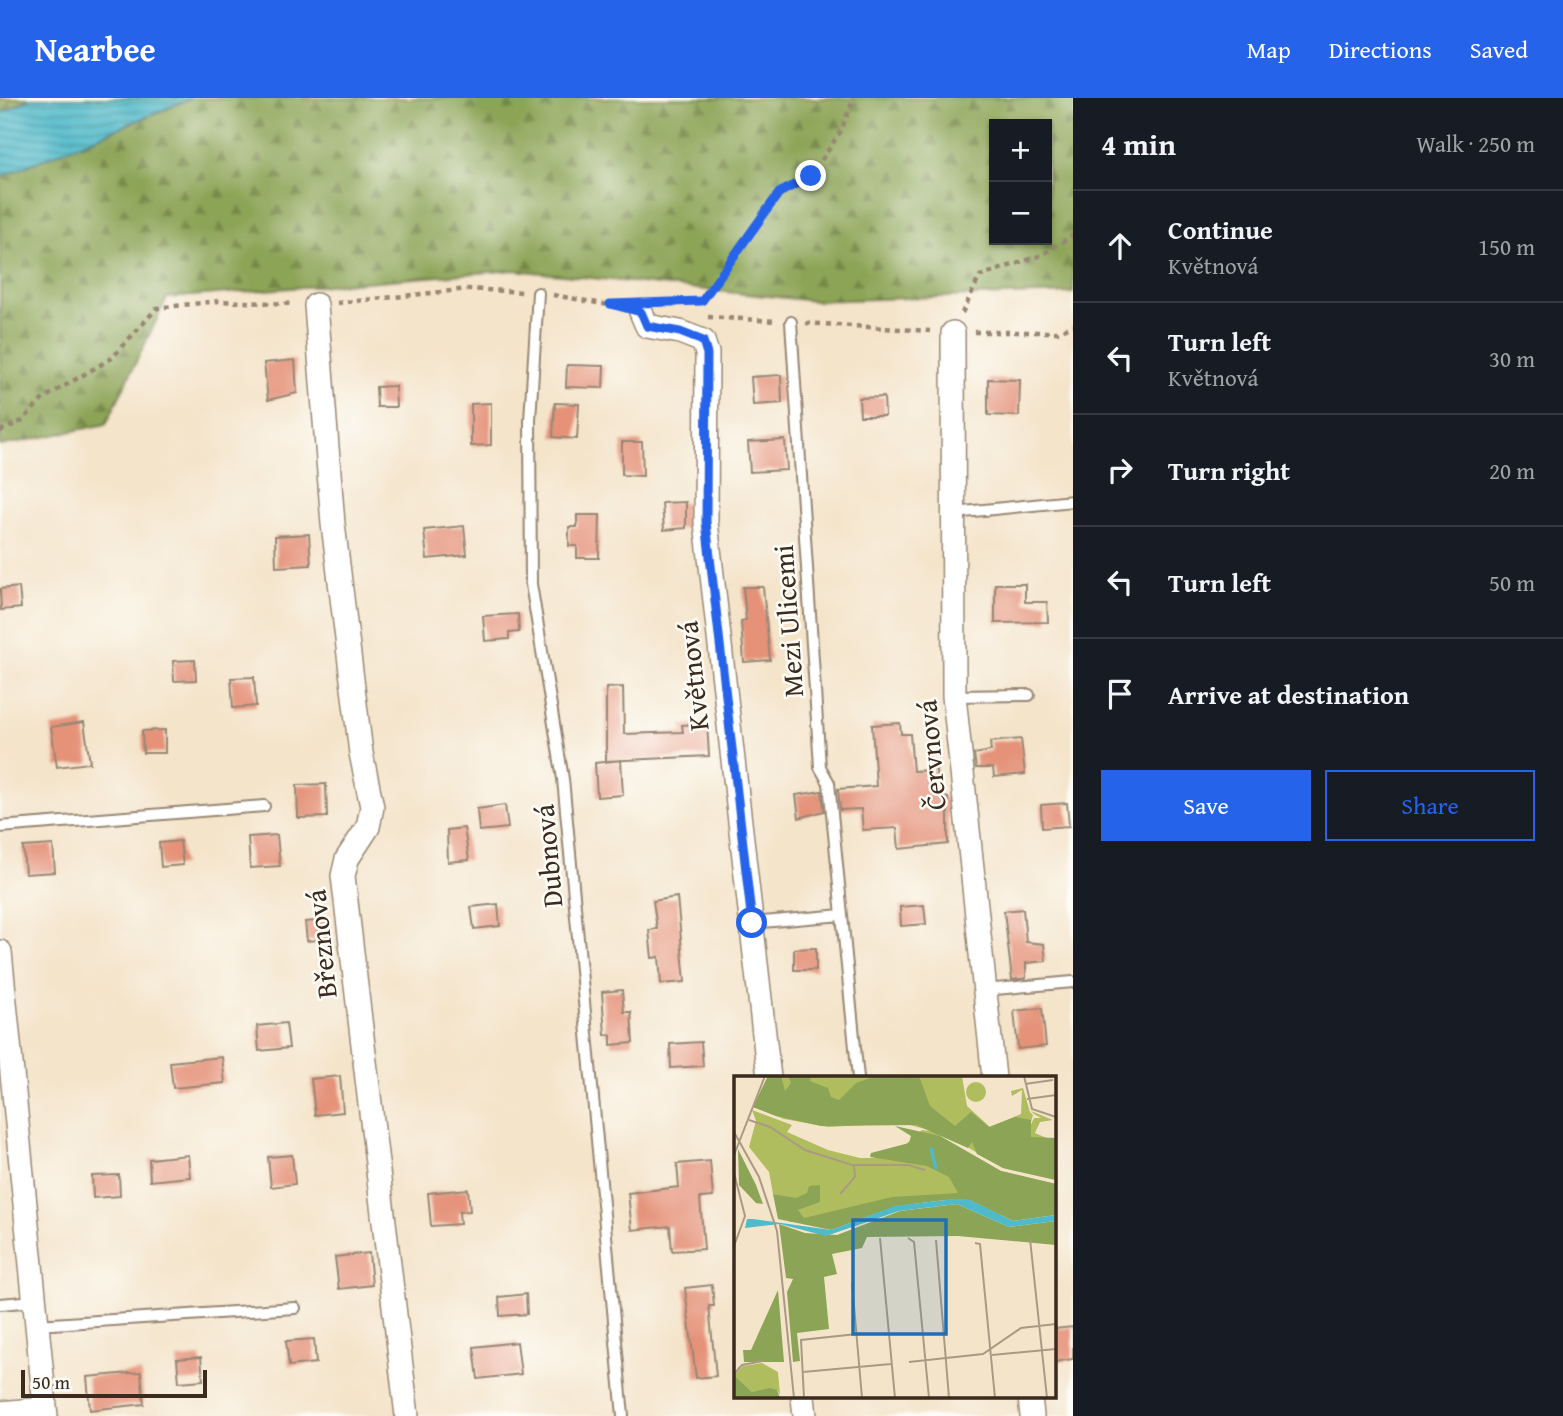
<!DOCTYPE html>
<meta charset="utf-8">
<style>
:root{--surface:#171b24;--page:#242831;--text:#f1f3f6;--muted:#9ea1a6;--line:#363941;--accent:#2563eb}
body{margin:0;font-family:"Gentium Book Plus",serif;background:var(--page);color:var(--text)}
.controls{position:absolute;right:21px;top:21px;display:grid;overflow:hidden;border-radius:0px;box-shadow:0 2px 5px #0004}
.controls button{width:63px;height:63px;display:grid;place-items:center;padding:0;border:0;border-bottom:2px solid var(--line);background:var(--surface);color:var(--text);font:35px sans-serif}
.scale{position:absolute;left:21px;bottom:18px;width:186px;box-sizing:border-box;padding-left:7px;border:4px solid #3b2a1e;border-top:0;font-size:19px;line-height:24px;white-space:nowrap;color:#3b2a1e;-webkit-text-stroke:5px #fdfcf7;paint-order:stroke}
.stop{position:absolute;width:21px;height:21px;margin:-16px;border:5px solid #2563eb;border-radius:50%;background:#fff}
.stop.end{background:#2563eb;border-color:#fff;box-shadow:0 2px 7px #0008}
.list{margin:0;padding:0;list-style:none}
h2{display:flex;justify-content:space-between;align-items:center;height:91px;margin:0;padding:0 28px;font-size:30px}
h2 small{font-size:23px;font-weight:400;color:var(--muted)}
.list li{display:grid;grid-template-columns:46px 1fr auto;gap:21px;align-items:center;box-sizing:border-box;height:112px;padding:0 28px;border-top:2px solid var(--line)}
.list b{display:block;font-size:26px;white-space:nowrap}
.list p{margin:0;font-size:23px;white-space:nowrap;color:var(--muted)}
.list em{font-size:23px;font-style:normal;color:var(--muted)}
.actions{display:flex;gap:14px;padding:21px 28px}
.actions a{flex:1;padding:16px 0;border:2px solid var(--accent);border-radius:0px;text-align:center;font-size:24px;color:var(--accent)}
.actions .main{background:var(--accent);color:#fff}
.icon{flex:none;width:38px;height:38px;fill:none;stroke:currentColor;stroke-width:2;stroke-linecap:round;stroke-linejoin:round}
.map{position:relative;flex:none;width:1073px;height:1318px;overflow:hidden}
header{display:flex;align-items:center;gap:42px;box-sizing:border-box;height:98px;padding:0 35px;background:var(--accent);color:#fff}
header strong{font-size:33px}
nav{display:flex;gap:38px;margin-inline-start:auto;font-size:24px}
main{display:flex}
aside{flex:1;background:var(--surface)}
.map>svg:first-child{display:block}
.forest{fill:url(#forest-firs);stroke:#64673a;stroke-width:2;fill-rule:evenodd}
.water{fill:url(#water-rules);stroke:#457274;stroke-width:2}
.building{fill:#e59279}
.lines{fill:none;stroke-linecap:round;stroke-linejoin:round}
.lane-casing{stroke:#988774;stroke-width:14}
.street-casing{stroke:#988774;stroke-width:26}
.path{stroke:#988774;stroke-width:4.5;stroke-dasharray:5 5;stroke-linecap:butt}
.lane{stroke:#fff;stroke-width:10}
.street{stroke:#fff;stroke-width:23}
.route{stroke:#2563eb;stroke-width:9}
.labels{text-anchor:middle;stroke-width:5;stroke-linejoin:round;paint-order:stroke}
.street-label{font-size:28px;fill:#3b2a1e;stroke:#fdfcf7}
.inset-river{fill:none;stroke:#4fbaca;stroke-width:3.5}
.inset-road{fill:none;stroke:#aa9a85;stroke-width:2}
.view{fill:#1f6fb2;fill-opacity:0.15;stroke:#1f6fb2;stroke-width:3.5}
.inset-edge{fill:none;stroke:#3b2a1e;stroke-width:3.5}
</style>
<header>
<strong>Nearbee</strong>
<nav><a>Map</a><a>Directions</a><a>Saved</a></nav>
</header>
<main>
<div class="map">
<svg width="1073" height="1318" viewBox="0 0 1073 1318">
<defs>
<pattern id="forest-firs" width="22" height="20" patternUnits="userSpaceOnUse" patternTransform="scale(1.75)"><rect width="22" height="20" fill="#8ca456"/><path d="M5 1l3.5 6h-7zM16 11l3.5 6h-7z" fill="#748647"/></pattern>
<pattern id="water-rules" width="6" height="5" patternUnits="userSpaceOnUse" patternTransform="scale(1.75)"><rect width="6" height="5" fill="#4fbaca"/><path d="M0 2.5h6" fill="none" stroke="#4397a3"/></pattern>
</defs>
<rect width="100%" height="100%" fill="#fdfcf7"/>
<filter id="ink" filterUnits="userSpaceOnUse"><feTurbulence type="fractalNoise" baseFrequency=".0143" numOctaves="2"/><feDisplacementMap in="SourceGraphic" scale="14" xChannelSelector="R" yChannelSelector="G"/><feConvolveMatrix kernelMatrix="1 2 1 2 8 2 1 2 1" color-interpolation-filters="sRGB"/></filter>
<filter id="wash" filterUnits="userSpaceOnUse"><feTurbulence type="fractalNoise" baseFrequency=".00686" numOctaves="4" result="noise"/><feDisplacementMap in="SourceGraphic" scale="28" xChannelSelector="R" yChannelSelector="G"/><feGaussianBlur stdDeviation="1.57" result="paint"/><feColorMatrix in="noise" values="0 0 0 0 0 0 0 0 0 0 0 0 0 0 0 0 0 1.4 0 .05"/><feComposite in="paint" operator="in"/></filter>
<g filter="url(#wash)">
<rect width="100%" height="100%" fill="#f4e4ca"/>
<path class="forest" d="M0,0h31l-31,16z
M192,0h881v195l-258,8 -301,-31 -347,28 -61,126 -106,22v-269zM994,26h53v116h-53z"/>
<path class="water" d="M31,0h161l-192,79v-63z"/>
<g id="blocks">
<path class="building" d="M295,262l2,33 -29,7 -4,-37z
M567,267l37,1 -1,22 -37,-1z
M781,277l1,28 -29,2 -2,-28z
M988,281l32,1 -1,36 -31,-1z
M395,288l1,21h-19l-1,-20z
M884,299l1,19h-25l-1,-18z
M491,305v42l-20,1v-42z
M555,305l24,1 -2,35 -24,-2z
M785,342l2,30 -37,2 -2,-30z
M622,344h20l1,34 -21,-1z
M686,404v26l-22,2 -2,-27z
M577,417h23l-1,43h-22v-12h-8v-19h8z
M464,428l3,29 -40,4 -3,-29z
M309,436l2,31 -35,2 -1,-31z
M995,486h30v18h22l1,20 -53,1z
M19,489l2,21 -20,2 -1,-21z
M743,489h20l7,73 -26,2 -3,-41 5,-1z
M518,516l1,18 -10,1v6l-24,2 -2,-25z
M195,562l1,20 -22,1 -1,-20z
M254,579l2,29 -23,2 -2,-30z
M623,589l1,47 59,-2 -1,-7 25,-2 2,33 -103,5v-73z
M84,624l6,41 -33,4 -6,-40z
M900,625l1,11h9l3,37 23,-1 2,25 10,3v46l-49,5 -2,-21 -34,2 -2,-21 -21,1 -2,-21 38,-3 -4,-61z
M165,632v23h-22l-1,-22z
M1021,641l4,35 -31,3 -1,-9h-17l-2,-14 17,-3 -1,-9z
M621,662l2,35 -26,2 -2,-34z
M326,686l1,33 -29,1 -1,-33z
M822,693l2,20 -25,7 -3,-23z
M1067,705l2,23 -27,2 -1,-23z
M505,707l3,23 -29,3 -2,-22z
M464,730l5,32 -21,2 -1,-32z
M277,737l3,31 -30,2 -2,-31z
M180,743l3,24 -22,2 -2,-24z
M53,747l2,27 -30,2 -2,-27z
M677,799l8,85 -24,2 -2,-27 -7,1 -3,-28 8,-1 -4,-28z
M498,806l2,22 -26,3 -3,-22z
M924,807l2,19 -25,2 -1,-19z
M1023,811l3,33 18,2 2,17 -20,2v15l-14,2 -8,-69z
M328,822l1,19 -22,2 -2,-19z
M816,850v22h-22v-21z
M622,892l2,22h7l2,31 -22,2v-10h-6l-3,-43z
M1042,910l4,38 -28,3 -4,-38z
M286,925l3,25 -30,3 -2,-25z
M701,944l2,24 -32,2 -1,-24z
M222,959l3,26 -52,5 -3,-26z
M340,978l3,36 -28,3 -4,-36z
M188,1057l2,22 -40,4 -1,-22z
M292,1057l3,29 -24,3 -3,-30z
M710,1063l3,36 -13,1 4,51 -32,2 -2,-25 -38,4 -4,-37 51,-6 -2,-23z
M119,1077l1,21 -27,2 -1,-22z
M468,1091l2,22 -11,1 1,12 -29,2 -3,-33z
M369,1155l3,32 -33,4 -4,-32z
M712,1187l2,21h-5l7,70 -20,2 -11,-90z
M526,1196l1,20 -27,2 -1,-19z
M1073,1229v32l-19,3v-33z
M314,1241l2,24 -27,3 -3,-25z
M517,1244l4,32 -43,5 -4,-32z
M201,1259l2,23 -24,2 -2,-23z
M141,1274l3,32 -54,6 -3,-33z"/>
</g>
</g>
<g filter="url(#ink)">
<use href="#blocks" fill-opacity="0" stroke="#988774" stroke-width="2"/>
<g class="lines">
<g class="lane-casing">
<path id="lane" d="M538,195l-8,127 1,164 32,195 60,637
M791,224l29,445 9,16 29,295
M954,415l119,-12
M954,598l75,-1
M0,729l264,-21
M752,825l90,-8
M984,892l89,-8
M0,1206l35,-3
M37,1227l258,-17"/>
</g>
<g class="street-casing">
<path id="street" d="M316,207l17,219 28,229 11,54 -4,20 -21,32 -4,17 64,540
M641,214l6,14 33,6 23,9 4,12 -1,169 63,556
M953,235l1,363 40,382
M0,854l46,464
M803,1299l2,19
M1030,1299l2,19
M0,1315l45,-4"/>
</g>
<path class="path" d="M553,197l67,12
M660,204l42,-1 77,-108 32,-17 29,-44 14,-34
M337,205l132,-14 54,3
M962,215l18,-37 62,-21 31,-20
M708,219l68,4
M806,225l124,8
M974,234h83l16,-7
M0,333l22,-10 22,-23 68,-40 45,-50 61,-7 75,3"/>
<use href="#lane" class="lane"/>
<use href="#street" class="street"/>
</g>
</g>
<g class="lines" filter="url(#ink)">
<path class="route" d="M752,825l-46,-401 1,-168 -4,-13 -23,-9 -33,-6 -6,-14 -31,-8 92,-3 77,-108 32,-17"/>
</g>
<g class="labels">
<g class="street-label">
<text transform="translate(788 523) rotate(-94)" y="10">Mezi Ulicemi</text>
<text transform="translate(693 578) rotate(-96)" y="10">Květnová</text>
<text transform="translate(931 657) rotate(-95)" y="10">Červnová</text>
<text transform="translate(548 758) rotate(-95)" y="10">Dubnová</text>
<text transform="translate(321 846) rotate(-96)" y="10">Březnová</text>
</g>
</g>
<g transform="translate(734 978)">
<rect width="322" height="322" fill="#f4e4ca"/>
<path d="M34,0h194l5,30 23,21 31,-13 1,-24 -10,6 -1,-5 12,-3 7,24 3,3 -4,14 5,-11h7l-7,-4 -3,-3 22,9 -13,2 -5,11 14,6 7,41 -53,-12 -58,-34 -5,2 61,35 55,13v31h-58l-28,-15h-39l-62,14 -80,8 4,-24 -20,-4 -4,-22 -20,-25 7,-26 -4,-11 40,15 -5,7 41,18 32,8h30l32,-28 15,2 -35,-9 -74,4 -44,-8 -31,-12zM232 16a10 10 0 1 1 20 0a10 10 0 1 1-20 0ZM28,287l16,9 2,23 -3,-5 -25,2 -18,-17 9,-9z" fill="#b0bd5f"/>
<path d="M34,0h13l4,15 6,-8 -3,-7h23l-1,5 18,7 3,9 8,3 17,-17 20,-7h43l11,30 25,20 16,-14 18,15 26,-10 16,3v17l25,1v42l-53,-12 -26,-14 -5,-12 -4,6 -52,-23 -95,1 -45,-10 -23,-9zM161,50l45,10 61,35 55,13v31l-43,6 -43,-21 -16,-1 -58,7 -65,24 -53,-11 -5,-25 23,4 11,-5 2,-7 11,-1v17l-22,8 6,8 88,-21 66,-4 -9,-16 -22,-11 -57,-9 1,-4 38,-10 2,-7zM4,73l18,36 7,19 -7,-1 -17,-18zM223,128l52,23 47,-6v24l-98,-9 -91,1 -5,11 -30,6 5,20 -13,3 5,52 -32,4 3,28 -7,1 -6,-70 6,-13 -7,-1 -7,-54 26,9 32,2 63,-24zM44,214l6,72h-40l-1,-12h8zM0,299l18,17 18,-4 7,2 3,8h-46z" fill="#8ca456"/>
<path d="M220,123l16,1 43,21 43,-6v6l-47,6 -52,-23 -58,7 -73,25 -46,-12 -35,4 2,-9h6l78,11 64,-24z" fill="#4fbaca"/>
<path class="inset-river" d="M197,72l5,21"/>
<path class="inset-road" d="M290,0l8,33 24,8M291,8l28,-4M293,23l29,-4M15,44l21,7 35,23 47,15h56l17,5M0,56l25,45 18,54 17,167M0,79l31,-79M0,97l11,43 -11,30M106,118l15,-17 -1,-11M146,162l15,160M174,162l6,4 15,156M296,163l17,159M202,164l13,158M241,167l5,1 15,154M118,207l10,115M258,279l64,-6M175,286l74,-8 38,-26 35,-4M69,296l88,-8M0,298l8,-9 21,-4M70,322l-3,-58 56,-6"/>
<path class="view" d="M119,144h93v114h-93z"/>
<rect width="322" height="322" class="inset-edge"/>
</g>
</svg>
<div class="controls">
<button>+</button>
<button>−</button>
</div>
<div class="scale">50 m</div>
<div class="stop" style="left:752px;top:825px"></div>
<div class="stop end" style="left:811px;top:78px"></div>
</div>
<aside>
<h2>4 min<small>Walk · 250 m</small></h2>
<ul class="list">
<li><svg class="icon" aria-label="ahead" viewBox="0 0 24 24"><path d="M12 20V5M6 11l6-6 6 6"/></svg><div><b>Continue</b><p>Květnová</p></div><em>150 m</em></li>
<li><svg class="icon" aria-label="left" viewBox="0 0 24 24"><path d="M17 20v-9H6M10 6l-5 5 5 5"/></svg><div><b>Turn left</b><p>Květnová</p></div><em>30 m</em></li>
<li><svg class="icon" aria-label="right" viewBox="0 0 24 24"><path d="M7 20v-9h11M14 6l5 5-5 5"/></svg><div><b>Turn right</b></div><em>20 m</em></li>
<li><svg class="icon" aria-label="left" viewBox="0 0 24 24"><path d="M17 20v-9H6M10 6l-5 5 5 5"/></svg><div><b>Turn left</b></div><em>50 m</em></li>
<li><svg class="icon" aria-label="arrive" viewBox="0 0 24 24"><path d="M6 21V4h12l-3 4 3 4H6"/></svg><div><b>Arrive at destination</b></div></li>
</ul>
<div class="actions"><a class="main">Save</a><a>Share</a></div>
</aside>
</main>
